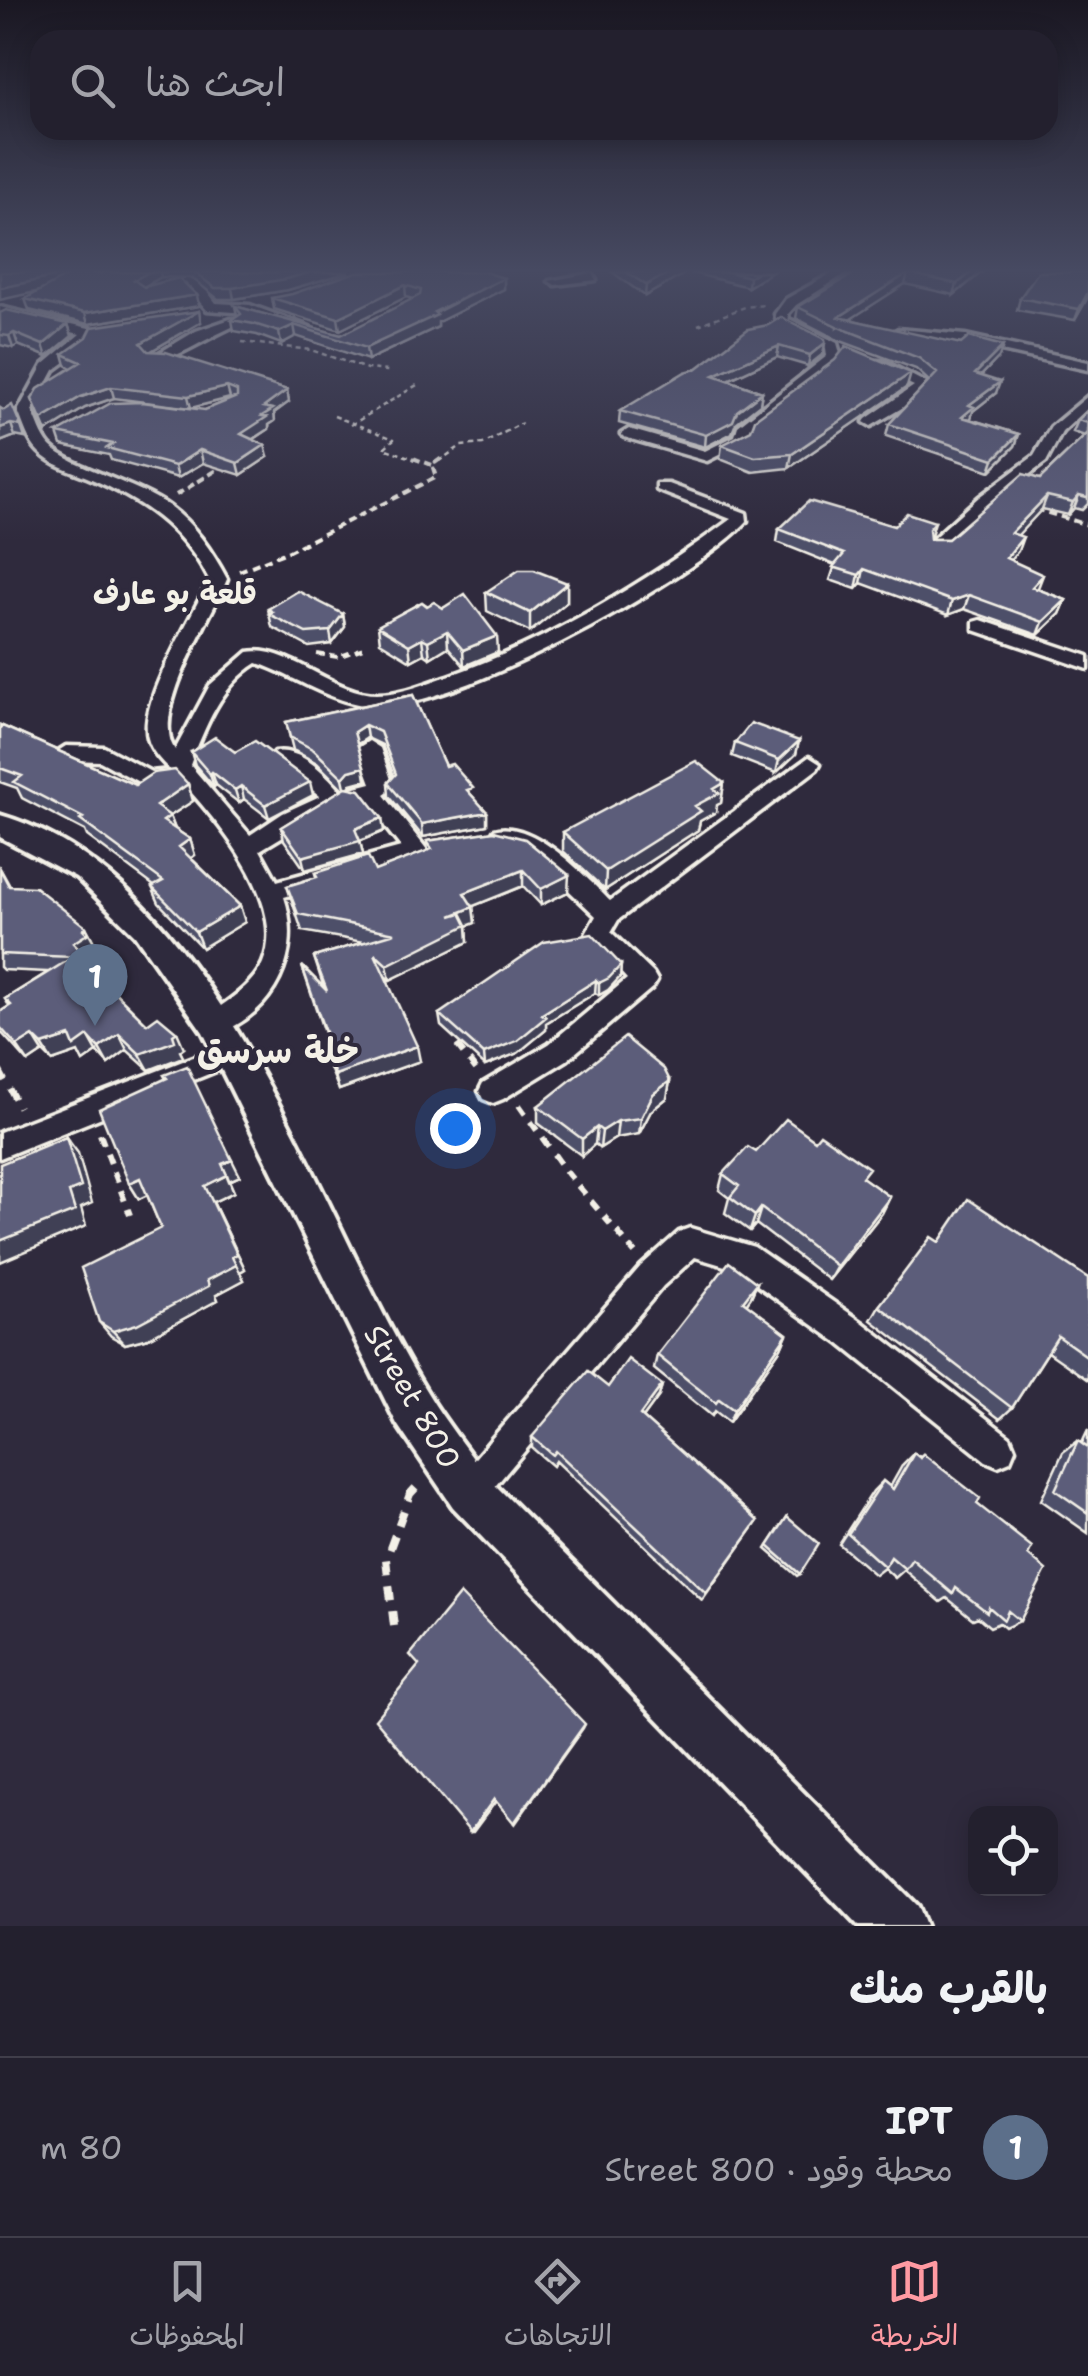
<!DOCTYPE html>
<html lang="ar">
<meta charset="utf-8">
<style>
:root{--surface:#23202e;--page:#2b2836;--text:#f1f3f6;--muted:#a3a3aa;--line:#403e4a;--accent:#ff9aa2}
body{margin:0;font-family:"Shantell Sans","Playpen Sans Arabic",sans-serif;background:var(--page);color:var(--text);direction:rtl}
.controls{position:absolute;right:30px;bottom:30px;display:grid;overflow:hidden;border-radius:20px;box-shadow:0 5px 25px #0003}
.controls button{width:90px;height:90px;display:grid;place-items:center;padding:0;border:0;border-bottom:2px solid var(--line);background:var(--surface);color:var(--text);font:50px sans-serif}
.you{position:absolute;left:455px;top:1128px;width:35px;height:35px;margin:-25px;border:8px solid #fff;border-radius:50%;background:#1a73e8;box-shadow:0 0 0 15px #1a73e833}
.badge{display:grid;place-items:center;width:65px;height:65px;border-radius:50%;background:var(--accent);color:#fff;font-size:32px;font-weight:700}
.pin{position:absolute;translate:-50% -82px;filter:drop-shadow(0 2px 5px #0008)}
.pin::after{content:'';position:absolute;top:52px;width:35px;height:30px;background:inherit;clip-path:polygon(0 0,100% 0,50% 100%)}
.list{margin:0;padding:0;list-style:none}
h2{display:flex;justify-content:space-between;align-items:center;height:130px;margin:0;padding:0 40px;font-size:42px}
h2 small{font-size:32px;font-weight:400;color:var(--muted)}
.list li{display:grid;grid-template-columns:65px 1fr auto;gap:30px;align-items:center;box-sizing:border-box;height:180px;padding:0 40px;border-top:2px solid var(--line)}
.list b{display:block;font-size:38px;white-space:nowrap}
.list p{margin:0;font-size:32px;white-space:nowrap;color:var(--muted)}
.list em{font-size:32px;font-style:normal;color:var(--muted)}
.icon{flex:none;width:55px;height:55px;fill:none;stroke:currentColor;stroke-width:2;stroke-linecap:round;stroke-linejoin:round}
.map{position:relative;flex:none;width:1088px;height:1926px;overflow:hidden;direction:ltr}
.search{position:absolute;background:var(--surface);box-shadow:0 5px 25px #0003;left:30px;right:30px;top:30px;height:110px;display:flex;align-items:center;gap:25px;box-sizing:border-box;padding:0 35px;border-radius:30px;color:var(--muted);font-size:38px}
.sheet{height:310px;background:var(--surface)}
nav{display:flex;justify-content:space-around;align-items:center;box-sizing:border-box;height:140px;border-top:2px solid var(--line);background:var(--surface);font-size:28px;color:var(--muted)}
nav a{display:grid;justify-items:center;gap:5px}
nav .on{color:var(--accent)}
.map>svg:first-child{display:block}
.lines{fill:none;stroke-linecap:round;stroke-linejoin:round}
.minor-casing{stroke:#f4f1e8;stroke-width:7}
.secondary-casing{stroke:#f4f1e8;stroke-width:8}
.path-far3{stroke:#f4f1e8;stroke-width:2.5;stroke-dasharray:5 4;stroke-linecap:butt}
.path-far2{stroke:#f4f1e8;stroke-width:4;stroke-dasharray:8 5;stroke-linecap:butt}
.path-far1{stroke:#f4f1e8;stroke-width:6;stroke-dasharray:11 9;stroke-linecap:butt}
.path{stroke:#f4f1e8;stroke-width:8;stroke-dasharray:15 11;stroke-linecap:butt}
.minor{fill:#2f2a3d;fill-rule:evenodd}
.secondary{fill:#2f2a3d;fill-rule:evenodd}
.wall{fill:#4e5069;stroke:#f4f1e8;stroke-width:2.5}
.shaded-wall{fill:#404155;stroke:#f4f1e8;stroke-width:2.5}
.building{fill:#5b5d7a;stroke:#f4f1e8;stroke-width:2.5}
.labels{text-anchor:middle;stroke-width:8;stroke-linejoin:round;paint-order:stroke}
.far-district-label{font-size:30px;font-weight:bold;fill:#f4f1e8;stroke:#2f2a3d}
.near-street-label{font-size:30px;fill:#f4f1e8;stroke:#2f2a3d}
.district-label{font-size:35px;font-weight:bold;fill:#f4f1e8;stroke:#2f2a3d}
</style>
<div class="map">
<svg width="1088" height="1926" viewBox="0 0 1088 1926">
<rect width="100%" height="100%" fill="#2f2a3d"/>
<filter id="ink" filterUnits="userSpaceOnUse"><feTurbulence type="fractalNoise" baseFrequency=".01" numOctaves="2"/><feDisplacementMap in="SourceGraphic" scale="20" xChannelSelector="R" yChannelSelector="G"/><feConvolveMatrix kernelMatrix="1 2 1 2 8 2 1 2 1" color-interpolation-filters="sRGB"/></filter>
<g filter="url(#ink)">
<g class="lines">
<g class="minor-casing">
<path id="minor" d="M834,272h14l-52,33 -8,9 1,5 48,24 4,14 -91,74 -3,10 -40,20 -83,-24 -3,-3 8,-5 76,22 30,-15 3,-10 89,-70 -1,-8 -48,-24 -3,-10 11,-15z
M592,273l4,7 -41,5 -6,-4z
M187,278l16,8 13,17 34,2 60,22 -7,4c-13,-4 -34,-15 -46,-13 -28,5 -85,45 -103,44v-6l42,-25 52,-18 -41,-3 -22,-25 -34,8 -6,-4z
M0,307l93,22 -5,16 -34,25 -22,41c6,11 9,25 18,35 21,21 88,38 119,60 26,19 43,45 58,73 -15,38 -78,135 -52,171l35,-65 38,-33c38,-8 86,42 129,42 26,0 50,-11 74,-19 102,-36 193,-92 280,-156l-74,-29v-6h12l77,29 1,8c-54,59 -296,192 -375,185 -42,-3 -76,-30 -115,-43 -36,22 -52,64 -67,102l60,70 33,-22 37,-17c-16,-14 -35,-25 -49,-39l4,-5c26,-5 56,26 71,46l-86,52 17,31 124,-34 -37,-47 -12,-2 -3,-5 3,-5 19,-5 -13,-35 11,-7 11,7 14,40 -10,7 44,56 -3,6 -141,40c19,57 -9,117 -68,137l-9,-4 -4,-7 4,-7c19,-14 46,-30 56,-53 25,-60 -43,-139 -81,-181l-34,5 -48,-26 -34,-1 -11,-7 11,-7 38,1 47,25 19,-2c-9,-9 -19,-19 -22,-32 -10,-38 46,-122 61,-159 -28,-53 -68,-79 -122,-102 -16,-7 -36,-12 -48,-25 -11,-11 -15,-27 -21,-41l25,-46 37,-31 -80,-19z
M898,329l67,6 123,27v8l-123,-27 -72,-7 -2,-3z
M874,361h10l46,24 -11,13 -48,28 -7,-4 2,-3 48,-33 -40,-19z
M1088,396v12l-26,24 -16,30 -55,41 -50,47h-12v-8l50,-45 55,-41 17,-29z
M981,620l107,36v13l-114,-39v-8z
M809,757l11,7 -3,5 -199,151 -7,12 42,41 4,7 -4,7 -86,73 -64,39 -10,4 -10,-4 -4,-8 4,-8 66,-39 78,-65 -41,-45 10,-18 -57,-54 -45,-20 -3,-6 3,-6c39,-11 91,46 116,71z
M232,1042l9,3 4,8 -4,8 -241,97v-26z
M690,1228l64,19 108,75 148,115 5,12 -5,12 -12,5 -12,-5 -146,-117 -105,-75 -40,-12 -32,29 -182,217 -12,5 -12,-5 -5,-12 5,-12 184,-213 38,-34z"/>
</g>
<g class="secondary-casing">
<path id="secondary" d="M0,815c221,64 316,400 428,579 17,28 38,54 57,81l432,431 8,20h-67l-405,-419 -56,-83 -194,-392 -68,-97 -59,-58 -76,-40z"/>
</g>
<path class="path-far3" d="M698,325l47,-18 19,-2
M242,342l69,8 56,19 21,2
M334,416l60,23 -10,9 36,13
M351,425l66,-40
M439,461l22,-15 22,-2 39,-21"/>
<path class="path-far2" d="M413,458l19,7
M176,495l41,-25
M1035,509l53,16
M239,571l50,-20 147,-74 -4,-12 10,-7
M317,654l21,3 28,-10"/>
<path class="path-far1" d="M457,1045l21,27
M0,1071l19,36
M519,1105l49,69 67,79
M100,1134l30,81"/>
<path class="path" d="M394,1626l-8,-67 24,-65 11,-12"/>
<use href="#minor" class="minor"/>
<use href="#secondary" class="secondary"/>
</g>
<path class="wall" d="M104,272h245l-61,18 -54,9h-16l-26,-21 -31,-1 -17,10 55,19 -111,18 -59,-14 -4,-11 14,-8z
M612,272h160l-24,15 -60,-15 -43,24z
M857,272h125l-28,23 -49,-11 -55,35 149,38 -18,19 15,17 -23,18 -3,8 49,15 -4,12 -25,25 -104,-35 3,-12 40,-43 -13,-12 -78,-29 -42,-22 2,-11z
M1036,272h52v25l-13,23 -58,-10 3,-12 18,-26z
M504,278v11l-66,33v5l-70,33 -72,-24 -15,8 -24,-9 -23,-4 -2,-11 5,-4 -2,-10 106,29 72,-36 -7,-2 -66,33 -66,-21 -2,-11z
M199,311l2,11 -50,29 136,39 2,12 -15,11 1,8 -6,4v4l-16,11 15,17 -27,18 -38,-12 -25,15 -67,-18 -2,-5 -48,-10 -4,-12 148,-23 27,-11 -2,-1 -39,10 -77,-10 -29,10 -39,24 -14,-33 39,-31 -5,-3 -3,-11z
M0,313l68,11 4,12 -25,21 -29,-12 -5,3 -13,-3z
M768,325l57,18 -2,11 -15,12 -31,-9 -49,23 34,12 -2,12 -24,19 -4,10 -27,14 -86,-24 1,-12 76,-42z
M907,387l-118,81 -36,4 -33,-13 2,-14z
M0,408l21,18 4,12 -10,-2 -15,6z
M1088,410v94l-6,6 -8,-2 -6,7 -26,-6 -25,26 1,16 -8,9 28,28 -1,1 29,11 -6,14 -22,21 -74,-26 -16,6 -87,-32 -5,6 -26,-9 5,-15 -58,-23 2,-13 115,-3 41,-4 -5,17h18l92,-60 45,-43 -12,-4 5,-12z
M567,583v19l-37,30 -43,-21 -1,-19z
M422,602l76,50 -34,14 -16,-19 -18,11 -6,-4 -13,7 -31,-19 -2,-16z
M268,609l75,5 2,13 -13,17 -23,3 -37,-20z
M413,695l32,71 42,46v13l-64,12 -34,-41 -1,-13 6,-7 -12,-31 -15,-7 -10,6 9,36 -15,4 -2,3 35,44 -24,10 3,13 -58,16 -21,-30 -3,-13 62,-38 -26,-26 -24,-13 -7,-28z
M0,725l135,60 53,-1 5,17 -23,15 5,13 15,10 5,16 -4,3 49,48 5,16 -43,26 -43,-45 -7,-16 2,-1 -67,-50 -2,-5 -63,-33 -5,-10 -17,-6z
M799,741l-3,13 -20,19 -44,-17 3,-13z
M191,752h44l78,43 -44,23 -25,-19 -5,4 -23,-18 -2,2 -19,-22z
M724,783l-3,20 -4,2 -1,7 -16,9 -2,9 -93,60 -42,-39v-19z
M494,831l74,61 -27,13 -18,-19 -50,20 2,17 -8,3 1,16 -78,38 -5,-4 35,85 -81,29 -14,-34 -4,-16 5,-1 -24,-73 22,22 -10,-31 49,-15 -61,-11 -15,-45 29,-9 -1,-4 60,-2 53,-20 -1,-10z
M0,868l10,18 76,41 9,17 -2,2 3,5 -10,6 7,14 54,53 37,24 -4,3 3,6 -34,13 -22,-20 -19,14 -11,-12 -14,10 -5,-10 -26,9 -9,-9 -15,10 -28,-31v-19l9,-6 -4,-7 43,-27 -45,-2 -3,-3z
M621,965l-1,12 -12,13 -9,5 -4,-2 -49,30v7l-28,23 -33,13 -44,-40 -2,-12z
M164,1075l76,101 -11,5 5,11 -21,10 32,67 -5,3 4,8 -28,15 2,5 -70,38 -23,6 -14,-8 -12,-14 62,-94 -14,-33 -8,4 -10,-16 37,-104z
M670,1081l-3,17 -16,13 -12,23 -23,4 -16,10 -5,-4 -13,12 -44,-33v-17z
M756,1152l108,27 26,18 -8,16 -53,67 -73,-56 -6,7 -25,-18 4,-15 -10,-8 4,-16z
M939,1242l149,36v102l-40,-28 -36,56 -12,11 -129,-99 8,-14z
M757,1283l-6,14 -5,7 41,30 -6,14 -52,74 -14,-11 -3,5 -58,-47 3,-14z
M662,1385l-3,11 -16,22 115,103 -56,79 -146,-139 -3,5 -21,-18v-11l76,-50z
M1088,1430v103l-47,-33 22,-48 15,-11 4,2z
M914,1453l5,4 4,-3 54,50 51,51 -8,66 -15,7 -6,-5 -9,4 -12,-10 -5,2 -26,-21 -6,4 -37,-32 -9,8 -11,-10 -9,7 -36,-31 34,-53 10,-10 7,6 13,-23z
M787,1517l13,57 -3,2 -31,-27z"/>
<path class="shaded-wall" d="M149,272h11l1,5 -25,14 -2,-11z
M312,272h37l-61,18 -54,9 -2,-11z
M671,272h17l-43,24 1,-11z
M757,272h15l-24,15 1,-10z
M972,272h10l-28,23 3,-11z
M72,273l4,10 -76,17v-12z
M908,273l-3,11 -68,44 2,-11z
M504,278v11l-66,33v5l-70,33 -2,-12z
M405,285l1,12 -66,33 -2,-12z
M1088,292v5l-13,23 4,-11z
M197,295l2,11 -111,18 -3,-11z
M199,311l2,11 -57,33 -3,-12z
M68,324l4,12 -25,21 -4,-12z
M294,325l2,11 -15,8 -2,-12z
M14,333l4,12 -5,3 -4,-12z
M825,343l-2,11 -15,12 2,-11z
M779,346l-2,11 -64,30 1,-12z
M1003,346l-4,11 -28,29 4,-12z
M911,373l-4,14 -118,81 3,-14z
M1000,382l-4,11 -23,18 -2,8 -9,-2 7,-12z
M111,387l3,11 -29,10 -39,24 -5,-12 40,-23z
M227,387l3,11 -39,10 -3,-12z
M287,390l2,12 -15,11 1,8 -6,4v4l-26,17 -2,-12 23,-27z
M762,392l-2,12 -24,19 -4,10 -27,14 1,-12z
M11,424l4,12 -15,6v-14z
M1019,434l-4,12 -25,25 4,-12z
M265,445l3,12 -27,18 -3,-12z
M200,450l3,13 -25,15 -3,-12z
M1079,495l-5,13 -6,7 5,-13z
M1047,496l-5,13 -35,38 4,-14z
M1023,537l-5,14 -17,21 5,-14z
M864,569l-3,14 -5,6 3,-14z
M1043,575l-5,13 -12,13 6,-14z
M567,583v19l-37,30v-19z
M969,595l-5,14 -16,6 4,-14z
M1066,600l-6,14 -22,21 5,-13z
M343,614l2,13 -13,17 -2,-13z
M447,631l1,16 -18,11 -2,-17z
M497,636l1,16 -34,14 -1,-16z
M422,638l2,16 -13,7 -2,-16z
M365,725l2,13 -11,7 -2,-13z
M799,741l-3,13 -20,19 3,-13z
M364,767l2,13 -15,4 -5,8 -3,-14 6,-7z
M212,772l4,13 -2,2 -4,-13z
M310,782l3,13 -44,23 -4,-13z
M724,783l-3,20 -4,2 -1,7 -16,9 -2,9 -93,60 1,-19 89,-65 19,-17z
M188,784l5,17 -23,15 6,16 -7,5 -13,-31z
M241,786l3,13 -5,4 -4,-13z
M487,812v13l-64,12 -1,-13z
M382,818l2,13 -24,10 3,13 -58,16 -3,-13 53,-28z
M190,839l5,16 -10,8 -6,-16z
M523,870v16l-57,23 -2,-16z
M569,875l-1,17 -27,13v-16z
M240,906l5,16 -43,26 -6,-16z
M473,907l2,16 -8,3 1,16 -78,38 -3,-15 64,-49z
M86,927l9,17 -2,2 3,5 -10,6 -13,-14z
M621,965l-1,12 -12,13 -9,5v-12z
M596,980l-1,13 -49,30v7l-28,23 -33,13 -1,-12 58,-40z
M177,1032l7,16 -4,3 3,6 -34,13 -9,-16z
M119,1034l8,16 -19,14 -9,-16z
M33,1036l10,16 -15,10 -11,-16z
M70,1036h18l9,16 -14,10 -5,-10 -26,9 -10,-16z
M417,1046l3,15 -81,29 -4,-15z
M670,1081l-3,17 -16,13 -12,23 2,-16 12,-24z
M618,1121l-2,17 -16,10 2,-17z
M597,1127l-2,17 -13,12v-17z
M66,1137l12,16 14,50 -11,5 5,18 -86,36v-21l69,-49z
M232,1160l8,16 -11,5 -7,-17z
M227,1175l7,17 -21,10 32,67 -5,3 -8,-15 -27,-71z
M140,1178l10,16 -11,5 -10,-16z
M890,1197l-8,16 -53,67 8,-14z
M761,1208l-5,16 -6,7 5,-15z
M236,1265l8,15 -28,15 2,5 -70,38 -23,6 -12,-13z
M757,1283l-6,14 -13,19 5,-15z
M787,1334l-6,14 -52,74 5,-12z
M662,1385l-3,11 -22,30 3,-11z
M585,1724l-2,4 -68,96 -1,-1z
M494,1799l2,2 -23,31h-3z"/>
<path class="building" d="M0,272h90l8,2 6,-2h45l-15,8 10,7 35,-9 18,17 -112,18 -60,-14 47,-26 -72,15z
M194,272h118l-26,7 -54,9h-17z
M356,272h129l19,6 -70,34 3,3 -71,33 -72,-23 -15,7 -25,-8 -22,-4 9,-6 -6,-8 106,29 79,-40 1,-5 -16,-5 -67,33 -66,-20 20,-4z
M626,272h45l-25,13z
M729,272h28l-8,5z
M857,272h115l-15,12 -49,-11 -69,44 122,27 8,-7 34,9 -28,28 25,8 -31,23 5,2 -12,10 57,17 -25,25 -105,-35 48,-51 -18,-15 -78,-30 -43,-21z
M1038,272h50v20l-9,17 -59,-11z
M6,310l62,14 -25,21 -29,-12 -5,3 -9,-1v-22z
M199,311l-58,32 7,8 18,1 121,38 -23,17 9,2 -11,7 5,1 -26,17 24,11 -27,18 -38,-13 -25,16 -68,-18 6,-4 -56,-11 54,-30 31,-1 63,8 32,-13v-6l-10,-4 -39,9 -77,-9 -30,10 -40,23 -9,-21 6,-10 43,-27 -18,-8 24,-17 5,-10z
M781,317l44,22v4l-15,12 -31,-9 -65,29 48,17 -25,19 -4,10 -27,14 -86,-24 65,-39 11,-3 52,-40 20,-4z
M846,346l65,27 -119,81 -37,3 -33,-12 29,-15 4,-11 80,-59z
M12,405l9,21 -10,-2 -11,4v-20l4,2z
M1088,410v13l-10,-3z
M1088,433v63l-1,1 -8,-2 -6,7 -26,-6 -36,37 12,4 -17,21 37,17 -11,12 34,13 -23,22 -74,-27 -17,6 -88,-32 -5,6 -26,-8 11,-13 -65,-25 30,-28 85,25 13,-13 28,9 -6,7 1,10h18l75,-65 17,5z
M519,570h15l33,13 -37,30 -44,-21z
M298,591l45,23 -13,17 -24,2 -37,-19 4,-2 -5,-3z
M465,594l32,42 -34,14 -16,-19 -19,10 -6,-3 -13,7 -31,-19 44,-24 5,4 7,-4 9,6z
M413,695l32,71 7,-2 21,24 -6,2 20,22 -65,12 -34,-41 8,-9 -16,-42 -15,-7 -11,7 10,35 -15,4 -6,7 -29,-28 -24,-13 -4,-15z
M751,723l48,18 -20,19 -44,-17z
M0,725l135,60 18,-12 22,-3 13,14 -32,22 14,10 -7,5 27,18 -11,8 61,59 -44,26 -44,-45 11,-6 -83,-61 3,-2 -69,-36 8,-6 -22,-8z
M215,737l20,15 20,-11 55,41 -45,23 -24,-19 -6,4 -23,-18 -2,2 -19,-22z
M696,761l28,22 -10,6 5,4 -24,13 6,5 -95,60 -43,-39z
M346,787l14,3 22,28 -27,11 5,12 -58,16 -21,-30z
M494,831l31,8 44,36 -28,14 -18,-19 -59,23 9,14 -22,9 10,-3 6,12 -80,40 -12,-11 42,92 -82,29 -14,-35 6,-2 -25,-72 25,25 -13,-34 81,-24 -97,-19 -11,-28 30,-9 -2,-4 53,-17 7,15 57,-22 -5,-8z
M0,869l9,17 26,1 51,40 -3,3 4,4 -14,9 13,14h-7l68,67 11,-8 19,16 -4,3 2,6 -35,13 -21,-20 -20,14 -11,-12 -14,10 -4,-10 -28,9 -9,-9 -16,10 -17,-19v-15l11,-7 -6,-6 68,-42 -73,-3z
M592,934l29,31 -12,13 -10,5 -3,-3 -54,34 4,3 -29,24 -33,13 -45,-40 105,-72z
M625,1037l39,32 6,12 -17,13 -12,24 -23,3 -16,10 -5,-4 -15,12 -44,-33z
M187,1066l45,94 -10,4 5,11 -22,11 32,68 -5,3 4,8 -29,15 2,6 -72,38 -24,7 -14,-9 -18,-54 80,-40 -21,-50 -11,5 -30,-74 68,-31 -3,-3z
M786,1119l29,21 5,-6 49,34 -7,9 28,20 -53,69 -76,-58 -6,8 -25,-19 9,-11 -16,-12 25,-27 8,5z
M66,1137l15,50 -12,5 6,19 -75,30v-77z
M968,1199l120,79v79l-30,-21 -46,72 -133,-102 52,-69 8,5z
M729,1262l28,21 -14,18 44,33 -53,76 -15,-11 -3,4 -59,-48z
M628,1359l34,26 -22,30 118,106 -52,72 -150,-142 -3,4 -21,-18 56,-66 20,16z
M1078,1441l10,7v65l-33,-23z
M914,1453l6,5 3,-4 57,44 -3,6 55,43 -4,8 18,15 -26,51 -12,-10 -4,9 -15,-13 -2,5 -31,-24 -3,6 -41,-35 -7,10 -14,-12 -6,10 -37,-33 35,-53 10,8z
M787,1517l32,27 -19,30 -32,-28z
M460,1594l125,130 -71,99 -20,-24 -24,33 -95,-113 44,-54 -9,-10z"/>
</g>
<linearGradient id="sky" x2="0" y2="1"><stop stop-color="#1a1722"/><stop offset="0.5" stop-color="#474a62"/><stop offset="1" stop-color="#474a62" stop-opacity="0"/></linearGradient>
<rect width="1088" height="541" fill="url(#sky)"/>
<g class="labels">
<g class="far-district-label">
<text x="175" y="604">قلعة بو عارف</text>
</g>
<g class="near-street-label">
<text transform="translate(412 1397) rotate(60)" y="10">Street 800</text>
</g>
<g class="district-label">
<text x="278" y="1063">خلة سرسق</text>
</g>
</g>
</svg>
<div class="controls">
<button><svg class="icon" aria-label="locate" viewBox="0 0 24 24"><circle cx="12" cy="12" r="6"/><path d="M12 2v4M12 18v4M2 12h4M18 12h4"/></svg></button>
</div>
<div class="you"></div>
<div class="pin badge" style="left:95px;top:1026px;background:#5c6f8a">1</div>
<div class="search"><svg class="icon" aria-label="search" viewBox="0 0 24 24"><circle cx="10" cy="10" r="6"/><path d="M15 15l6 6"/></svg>ابحث هنا</div>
</div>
<section class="sheet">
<h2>بالقرب منك<small></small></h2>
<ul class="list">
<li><span class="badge" style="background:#5c6f8a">1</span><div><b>IPT</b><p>محطة وقود · Street 800</p></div><em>80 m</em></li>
</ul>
</section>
<nav>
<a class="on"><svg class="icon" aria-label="map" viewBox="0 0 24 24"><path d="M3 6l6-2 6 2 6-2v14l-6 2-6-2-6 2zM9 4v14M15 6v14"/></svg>الخريطة</a>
<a><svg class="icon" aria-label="directions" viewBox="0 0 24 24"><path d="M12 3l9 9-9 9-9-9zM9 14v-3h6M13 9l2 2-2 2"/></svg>الاتجاهات</a>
<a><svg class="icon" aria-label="saved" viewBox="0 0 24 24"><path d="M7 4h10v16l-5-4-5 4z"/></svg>المحفوظات</a>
</nav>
